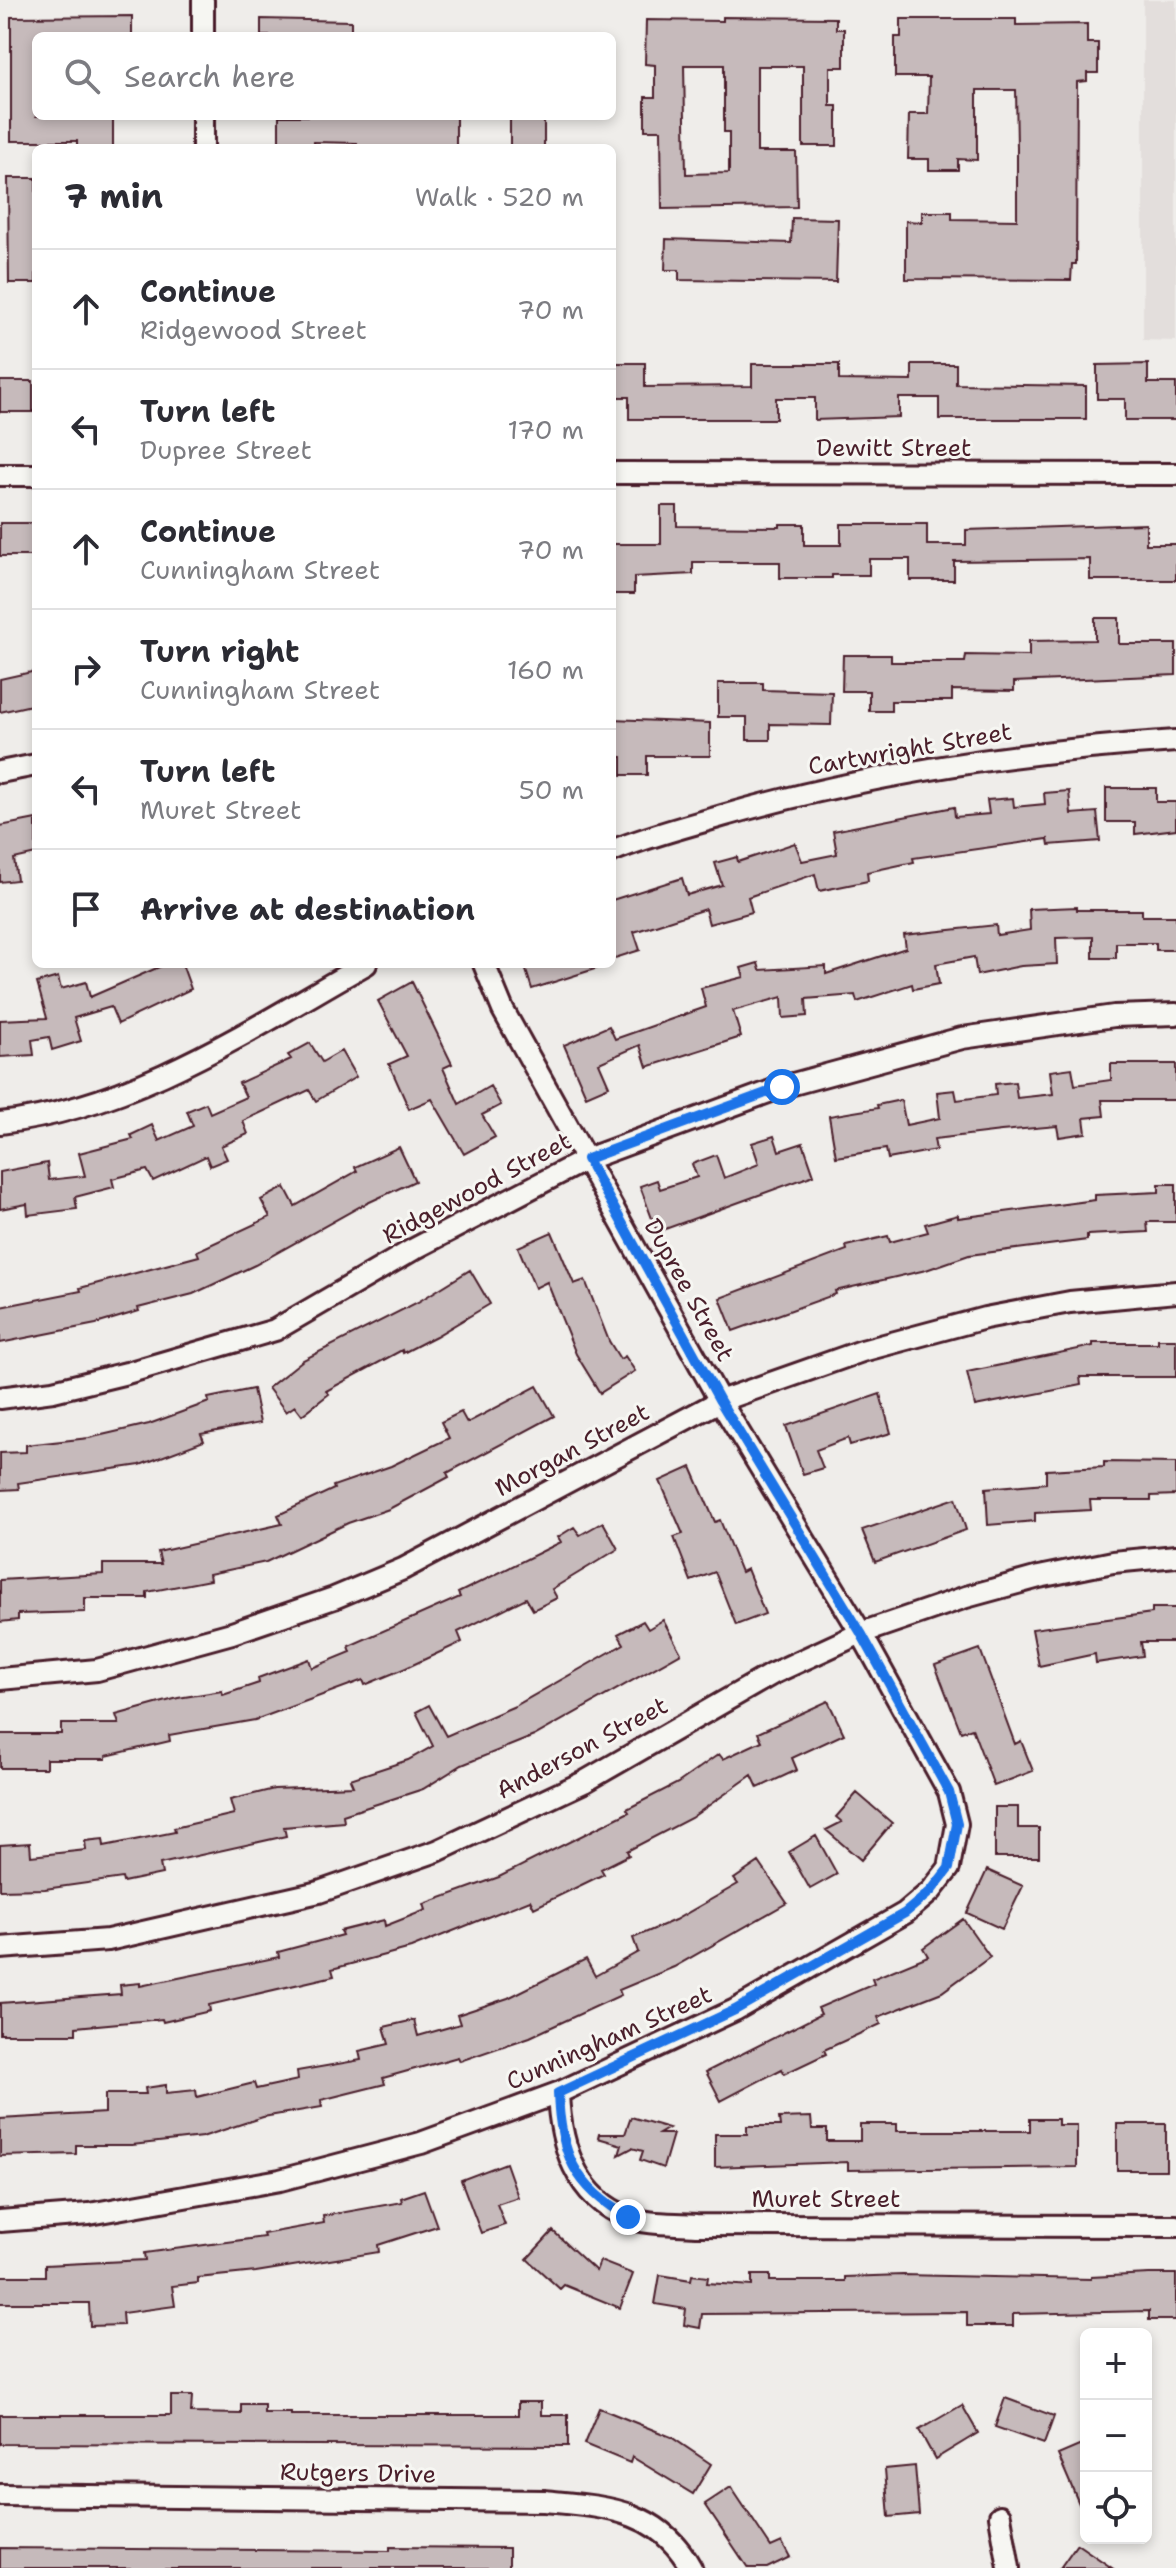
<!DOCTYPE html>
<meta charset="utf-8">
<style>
:root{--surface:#fff;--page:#f2f2f3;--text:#2b2b33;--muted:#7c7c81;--line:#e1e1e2}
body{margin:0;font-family:"Shantell Sans",sans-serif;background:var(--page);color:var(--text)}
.controls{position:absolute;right:24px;bottom:24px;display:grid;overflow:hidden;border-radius:12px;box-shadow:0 4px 12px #0003}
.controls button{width:72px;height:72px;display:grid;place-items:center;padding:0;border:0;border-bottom:2px solid var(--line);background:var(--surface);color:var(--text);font:40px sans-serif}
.stop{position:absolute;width:24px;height:24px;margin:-18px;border:6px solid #1a73e8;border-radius:50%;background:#fff}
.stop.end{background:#1a73e8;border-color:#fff;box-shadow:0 2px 8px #0008}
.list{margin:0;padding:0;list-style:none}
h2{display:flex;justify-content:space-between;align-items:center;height:104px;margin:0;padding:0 32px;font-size:34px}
h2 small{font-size:26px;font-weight:400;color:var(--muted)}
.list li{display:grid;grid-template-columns:52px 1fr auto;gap:24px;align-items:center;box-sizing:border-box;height:120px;padding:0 32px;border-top:2px solid var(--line)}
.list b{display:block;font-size:30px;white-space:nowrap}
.list p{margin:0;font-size:26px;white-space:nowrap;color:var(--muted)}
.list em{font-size:26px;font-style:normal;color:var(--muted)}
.icon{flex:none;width:44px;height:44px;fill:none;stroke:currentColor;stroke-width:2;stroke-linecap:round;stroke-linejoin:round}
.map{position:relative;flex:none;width:1176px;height:2568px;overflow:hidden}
.search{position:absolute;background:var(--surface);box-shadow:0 4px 12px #0003;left:32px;top:32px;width:584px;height:88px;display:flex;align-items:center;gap:20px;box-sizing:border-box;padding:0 28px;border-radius:12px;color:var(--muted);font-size:30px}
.panel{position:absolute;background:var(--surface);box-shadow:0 4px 12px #0003;left:32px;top:144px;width:584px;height:824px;border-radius:12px}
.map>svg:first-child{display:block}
.built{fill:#e3dedc}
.building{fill:#c6babb;stroke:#4a1f2b;stroke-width:2;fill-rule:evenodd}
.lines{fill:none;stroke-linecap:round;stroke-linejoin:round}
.minor-casing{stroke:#4a1f2b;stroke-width:26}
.minor{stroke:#f6f6f2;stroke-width:20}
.route{stroke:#1a73e8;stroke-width:10}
.labels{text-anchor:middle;stroke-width:6;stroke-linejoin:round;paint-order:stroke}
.street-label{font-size:24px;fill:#4a1f2b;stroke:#f6f6f2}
</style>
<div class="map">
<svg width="1176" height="2568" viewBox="0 0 1176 2568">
<rect width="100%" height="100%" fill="#efedea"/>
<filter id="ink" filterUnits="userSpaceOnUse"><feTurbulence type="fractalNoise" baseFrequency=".0125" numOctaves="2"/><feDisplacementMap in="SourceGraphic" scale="16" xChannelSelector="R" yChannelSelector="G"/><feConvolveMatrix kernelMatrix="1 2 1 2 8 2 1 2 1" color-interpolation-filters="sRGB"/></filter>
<g filter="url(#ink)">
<path class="built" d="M1143,0h33v341l-33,-1z"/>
<path class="building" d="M132,16v20h-96v80h77v32h-36v-7h-66v-124z
M723,17l113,1v11h8v38h-14v39h7v40h-34v-80h-46v86h39l1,55 -135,2 -1,-79h-16v-33h10v-32l-10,-1 1,-44 77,1zM684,65h40v67h5v41l-43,1z
M261,19l90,2v15h-90z
M901,19h115v6l71,-1v19h11v30h-11v8l-10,1 -1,182h-4l-1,16 -165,-1v-58l16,1v-10h30v7l65,1v-72l-1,-58h-39v70l-19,-1v11h-29v-11h-21l1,-45h19l1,-37h-34v-40h6z
M279,116h177v32h-99v-5l-43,-1v6h-35z
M510,116h34v32h-34z
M8,178h28v105h-27z
M792,218l46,1 -2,63 -157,-2v-10h-14l1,-31 125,4z
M612,363h33v24l107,-1v-22h87v16l73,1v-17h44v20l130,2v33h-147v-21h-40v19l-84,3v-22h-39v21h-147v-22h-17z
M1148,364v19h28v37h-51v-21h-28v-34z
M0,381h33v31h-33z
M661,506h16v20l103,1v-3h24v21h37v-21h86v21h39v-15l180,-6v20h30v36h-86v-21l-136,2v19h-44v-21h-41v16h-37v3h-52v-16h-87v12l-59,3v17h-22v-50h49z
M0,523h36v33h-36z
M1095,618h24v26h57v31l-162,7v9l-62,-1v11h-61v10h-22v-20h-27l1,-36h48v7h74l1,-7 63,1v-15l66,-1z
M36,671v33l-36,8v-33z
M718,683h45v7l69,2 -1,33 -61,-1v16h-23v-23h-29z
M612,719l98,4v33h-63v19h-25v-18h-10z
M1106,788h50v14h20v27l-41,5v-12h-29z
M1069,791l2,23 26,-2 3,29 -51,4 -1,-6 -135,19 1,4 -47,10 1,9 -49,10 -4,-17 -67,23 4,15 -43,12 -4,-15 -71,23 6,18 -28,9v-59l70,-22 5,17 35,-10 -7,-22 22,-6 1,5 57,-19 7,18 35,-7 -4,-23 121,-24 1,10 34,-3 -2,-14 26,-2 1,9 31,-3 -1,-11z
M36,819v35l-22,5 3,21 -17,2v-56z
M1077,907v3h65v6h34v34h-20v-7h-40v15h-23v-21l-37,1 1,26 -36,2 -44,9 -3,-18 -38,7 3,20 -26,5 -1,-5 -55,18 -2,-7 -49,4 1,17 -24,2 -1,-21 -49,14 8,26 -94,30 -7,-22 -41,18 10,23 -23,10 -22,-51 45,-19 6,13 91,-32 -5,-19 43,-11 -3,-9 17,-5 2,7 66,-4v8l80,-26 -2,-13 92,-10 1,10 33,-5 -1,-21z
M166,964h16l9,25 -73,35 -7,-17 -37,11 7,23 -29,9 -3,-13 -17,3 2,15 -34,2v-37l47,-2 -10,-35 21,-6 3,12 25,-7 4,15z
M524,964h74v4l-66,21z
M412,982l40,82 -9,4 16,36 31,-18 11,19 -19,10 13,22 -31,17 -32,-55 -23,10 -20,-45 18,-8 -29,-55z
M310,1043l12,19 19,-11 15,26 -40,24 -7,-11 -66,31 5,13 -27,12 6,13 -17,7 -4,-10 -53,25 -6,-11 -35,9 2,8 -39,10 2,12 -49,6 -1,-11 -27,5v-37l47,-9 2,17 36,-4 -6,-23 54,-14 -2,-4 21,-10 7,16 34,-15 -6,-15 19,-8 4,10 36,-16 -7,-14 52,-24 -3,-4z
M1111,1064h65v36h-74l2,16 -20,2 2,15 -27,4 -2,-11 -56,5 -67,8 2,11 -48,9 -2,-10 -50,8 -7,-41 49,-8 -1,-3 24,-5 5,25 34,-7 -3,-26 18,-2 2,10 39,-5 -1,-11 20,-2 2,16 36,-4 -3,-23 22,-3 3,17 36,-5z
M774,1136l5,15 24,-8 11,32 -157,57 -17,-46 17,-6 3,9 37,-12 -5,-13 24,-9 8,23 35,-14 -7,-21z
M399,1147l16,34 -54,25 -106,59 -62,29 -55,14 1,3 -43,13 -96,19v-36l81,-16 -1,-3 119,-32 -2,-5 73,-34 -9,-17 24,-13 10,19 62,-35 -2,-4z
M1159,1184h17v38h-29l1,10 -61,3v5l-118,15 -43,15 -91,21 1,3 -103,37 -13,-33 127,-48 -1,-4 42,-10 2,6 38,-10 -3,-8 33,-9v3l137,-18v-5l64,-3z
M552,1232l22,52 11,-4 24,61 11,18 5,-3 10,15 -35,22 -24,-39 -29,-72 -12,6 -17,-41z
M470,1270l20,34 -54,32 -33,17 -1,-3 -76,41 3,3 -27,21 -7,-9 -9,6 -18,-24 35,-28 115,-58z
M1158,1339h18v38h-96l1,8 -106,21 -8,-34 126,-26v-3h65z
M537,1386l17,30 -107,57 2,4 -60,32 -41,14 -82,39 -57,12 1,6 -63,12v6h-62v14l-67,2v6l-18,2v-42l103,-6v-10h58l-3,-12 124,-28 -4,-9 56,-26 -1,-3 58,-20 58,-28 -8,-16 20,-10 6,11z
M253,1389l7,34 -59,11 3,7 -64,24 -122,18 1,6 -19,1v-37l26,-1v-7l63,-7 60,-14 60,-22 -1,-4z
M880,1394l11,39 -41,12 -2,-7 -32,12 7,18 -20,6 -17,-48z
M1104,1462l72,1v32l-25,1v4h-61l1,10 -56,3v8l-47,4 -2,-37 60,-5v-13l58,-3z
M691,1467l24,55 5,-2 21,52 6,-3 18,45 -29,11 -21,-53 -24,9 -17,-44 9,-3 -23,-53z
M956,1498l10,32 -91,32 -13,-32z
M603,1522l15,27 -66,40 5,9 -24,12 -7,-12 -68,34 4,10 -56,26 -41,17 -2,-5 -108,40 -86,15 1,6 -64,15v3h-60v9h-46v-34h61v-10h58l-3,-9 62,-17 44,-7 1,4 36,-12 -1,-5 51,-19 3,9 39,-16 -2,-6 111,-49 -2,-4 103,-51 -3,-5 16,-10 6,8z
M1152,1608h24v34h-35l2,14 -47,7 -1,-9 -56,12 -7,-37 120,-16z
M663,1620l18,33 -147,83 -72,29 -39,24 -80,26 1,7 -60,5 2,9 -126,28 2,10 -39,8 -1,-4 -77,11 -45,1v-45l30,-2 1,13 55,-6 -1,-9 18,-2 1,7 71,-14 -1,-4 60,-14 -4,-14 44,-11 79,-3 -3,-7 58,-19 25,-14 -17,-34 13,-7 17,31 69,-30 109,-62 -6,-10 25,-13 5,8z
M980,1649l35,95 6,-3 12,30 -39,15 -22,-58 -11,4 -26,-67z
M828,1701l16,33 -52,24 5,12 -39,18 -6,-13 -61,43 -64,33 2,4 -28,14 3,5 -70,34 -4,-8 -119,48 -79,21 2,7 -125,29 1,6 -47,11 -1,-3 -86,8v7h-76v-31l121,-9 -1,-9 20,-2v3l139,-29 -1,-5 64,-17 -2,-4 44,-11 1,6 41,-16 -2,-6 75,-27 130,-65 -2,-3 51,-26 41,-29 4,5 39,-18 -4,-8z
M857,1793l35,30 -31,37 -35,-30 16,-8 -6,-5z
M995,1807h23v21h21v29h-44z
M816,1836l21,38 -27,15 -21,-37z
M759,1862l28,41 -113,64 -55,23 2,5 -91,42 -70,24 -2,-4 -75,21 2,6 -64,16 1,7 -59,10 -61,20 -70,8h-56v9l-76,2v-37l105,-6v-19h41l-1,-6 21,-3v8l30,-3 1,7 57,-14 2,6 42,-9 -1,-9 64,-11 -2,-9 30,-7 -5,-17 30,-7 4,16 42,-12 -3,-9 51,-17 78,-39 9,17 43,-24 -5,-14 42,-18 63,-36 -4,-5z
M987,1870l36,16 -21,43 -35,-16z
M963,1919l27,38 -48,35 -64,25 3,7 -57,26 2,4 -42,20 -2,-5 -61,32 -15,-29 115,-58 -3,-6 56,-24 -2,-5 56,-23 -5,-8z
M631,2117l38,11 -10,6h14l-10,34 -23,-8 3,-9 -11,-3 -13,7 3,-10 -24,-7 1,-4h26z
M811,2117l1,12h15v12h33v-17h37v7h133v-12h28v6h19v42l-229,3v-8l-133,5v-33h32v-8h33l-1,-8z
M1117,2124h49v46h-49z
M506,2163l12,34 -21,7 8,21 -24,8 -20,-53z
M424,2190l13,36 -59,19 1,7 -123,20 -58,6v5l-26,3 3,20 -53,7 1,12 -33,1 -1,-23h-89v-27h45v-11l100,-5 -1,-7 120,-16 -1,-3 61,-11 -1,-7 79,-14 -1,-4z
M553,2231l43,40 4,-10 33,13 -13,34 -56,-23 -4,4 -33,-30z
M1149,2274h27v46h-27v-9l-136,3v12h-46v-14l-265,2 -2,14 -16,-3 2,-16 -31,-5 5,-29 31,5 1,-5 16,2 -1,6 45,3v-11h18v6h75v-4l58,-2 188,4v-2z
M171,2396h21l-1,17 50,1v-10h23v9h27v2h227v-13h23v13h27v31l-568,-2v-29h171z
M1005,2398l49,18 -10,28 -49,-17z
M962,2405l16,28 -43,26 -16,-29z
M599,2408l72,29 40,27 -18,30 -61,-37 -2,6 -46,-19z
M1086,2443v77l-28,-65z
M915,2466l4,48 -30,3 -4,-48z
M731,2487l40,60 11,-5 8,15 -23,11h-19l-43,-64z
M1077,2544l35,24h-52z
M390,2547l119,1v20h-509v-20l390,3z"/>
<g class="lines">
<g class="minor-casing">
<path id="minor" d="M203,0v36
M203,116v32
M612,473l564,1
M0,475h36
M0,772l36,-7
M612,851c36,-15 73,-24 110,-35 149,-43 300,-65 454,-75
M0,1123c134,-15 251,-94 366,-159
M0,1398l53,-7 74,-18 148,-43 139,-81 173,-90 195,-72 180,-49 152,-22 62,-2
M0,1679l97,-9 135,-37 102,-35 69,-29 317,-168 142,-50 123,-33 85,-16 106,-10
M0,1948l108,-8 211,-48 118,-41 147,-69 188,-108 89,-41 105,-36 73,-20 74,-15 63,-6
M558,2093c2,50 17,104 69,124 21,8 47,6 69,8l480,1
M0,2221l89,-7 191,-34 141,-37 137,-50 177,-83 170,-97 26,-22 18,-23 8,-44 -8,-32 -88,-159 -141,-232 -217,-391 -19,-46
M0,2495l544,6c61,6 114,7 147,67
M1000,2516l9,52"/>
</g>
<use href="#minor" class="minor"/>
</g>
</g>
<g class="lines" filter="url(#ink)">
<path class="route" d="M628,2217c-54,-30 -68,-65 -70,-124l177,-83 170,-97 26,-22 18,-23 8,-44 -8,-32 -88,-159 -141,-232 -133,-242 195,-72"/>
</g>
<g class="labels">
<g class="street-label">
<text x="894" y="456">Dewitt Street</text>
<text transform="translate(910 749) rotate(-10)" y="8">Cartwright Street</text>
<text transform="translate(477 1188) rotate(-28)" y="8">Ridgewood Street</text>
<text transform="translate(689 1290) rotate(61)" y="8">Dupree Street</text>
<text transform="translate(572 1450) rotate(-28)" y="8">Morgan Street</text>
<text transform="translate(582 1748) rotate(-28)" y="8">Anderson Street</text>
<text transform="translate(609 2038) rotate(-24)" y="8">Cunningham Street</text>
<text x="826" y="2207">Muret Street</text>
<text transform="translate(358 2473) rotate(1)" y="8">Rutgers Drive</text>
</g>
</g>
</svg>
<div class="controls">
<button>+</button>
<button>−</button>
<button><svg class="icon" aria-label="locate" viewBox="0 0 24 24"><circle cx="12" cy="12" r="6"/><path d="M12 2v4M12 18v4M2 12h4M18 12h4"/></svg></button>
</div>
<div class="stop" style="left:782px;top:1087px"></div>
<div class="stop end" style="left:628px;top:2217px"></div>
<div class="search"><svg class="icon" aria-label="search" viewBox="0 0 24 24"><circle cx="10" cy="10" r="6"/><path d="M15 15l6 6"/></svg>Search here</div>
<section class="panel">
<h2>7 min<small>Walk · 520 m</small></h2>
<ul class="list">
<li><svg class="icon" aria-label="ahead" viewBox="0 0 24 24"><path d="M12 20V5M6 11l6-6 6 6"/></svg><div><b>Continue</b><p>Ridgewood Street</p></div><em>70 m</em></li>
<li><svg class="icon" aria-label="left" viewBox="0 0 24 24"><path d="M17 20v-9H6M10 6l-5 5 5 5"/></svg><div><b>Turn left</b><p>Dupree Street</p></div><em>170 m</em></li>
<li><svg class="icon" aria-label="ahead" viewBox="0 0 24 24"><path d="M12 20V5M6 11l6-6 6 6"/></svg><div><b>Continue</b><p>Cunningham Street</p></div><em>70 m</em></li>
<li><svg class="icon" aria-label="right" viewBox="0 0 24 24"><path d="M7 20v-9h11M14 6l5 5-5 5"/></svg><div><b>Turn right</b><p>Cunningham Street</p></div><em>160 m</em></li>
<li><svg class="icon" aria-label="left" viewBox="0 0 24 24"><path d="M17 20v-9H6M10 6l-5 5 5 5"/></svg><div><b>Turn left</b><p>Muret Street</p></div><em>50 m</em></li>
<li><svg class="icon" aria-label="arrive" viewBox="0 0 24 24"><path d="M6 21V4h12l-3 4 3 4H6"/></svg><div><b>Arrive at destination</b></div></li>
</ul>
</section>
</div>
